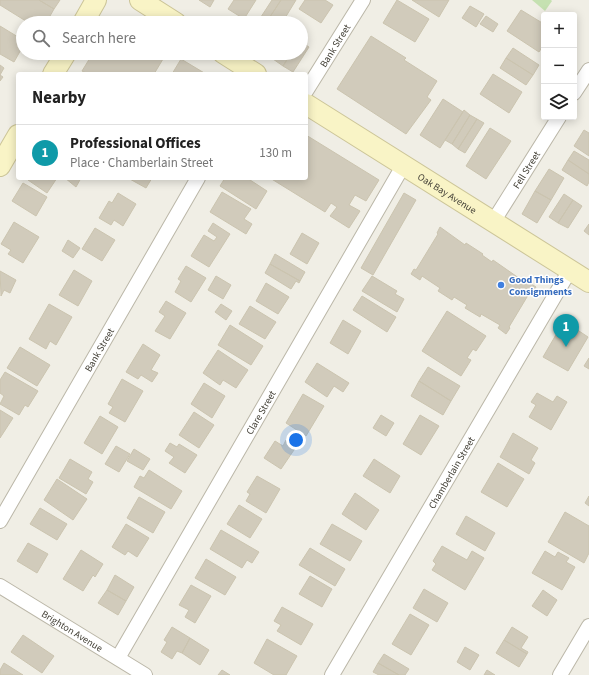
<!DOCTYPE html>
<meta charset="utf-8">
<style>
:root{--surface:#fff;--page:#f2f2f2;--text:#222;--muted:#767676;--line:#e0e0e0;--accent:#b45309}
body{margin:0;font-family:"Source Sans 3",sans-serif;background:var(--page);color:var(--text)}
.controls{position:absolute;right:12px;top:12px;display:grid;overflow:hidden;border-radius:4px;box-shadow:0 2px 10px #0003}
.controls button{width:36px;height:36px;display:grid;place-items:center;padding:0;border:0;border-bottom:1px solid var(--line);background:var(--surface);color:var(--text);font:20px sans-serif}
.you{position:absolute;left:296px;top:440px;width:14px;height:14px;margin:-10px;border:3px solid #fff;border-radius:50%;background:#1a73e8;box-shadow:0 0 0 6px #1a73e833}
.badge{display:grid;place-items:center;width:26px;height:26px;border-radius:50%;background:var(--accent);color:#fff;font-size:13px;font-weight:700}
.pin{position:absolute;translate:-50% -33px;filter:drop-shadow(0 1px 2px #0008)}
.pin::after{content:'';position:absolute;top:21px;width:14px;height:12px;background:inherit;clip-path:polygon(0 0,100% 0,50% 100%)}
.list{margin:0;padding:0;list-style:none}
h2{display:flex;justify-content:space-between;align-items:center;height:52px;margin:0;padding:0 16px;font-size:17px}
h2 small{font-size:13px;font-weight:400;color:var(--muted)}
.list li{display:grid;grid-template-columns:26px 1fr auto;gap:12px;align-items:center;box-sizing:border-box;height:56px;padding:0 16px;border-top:1px solid var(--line)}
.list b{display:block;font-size:15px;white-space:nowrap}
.list p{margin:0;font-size:13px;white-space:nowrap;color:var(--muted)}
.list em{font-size:13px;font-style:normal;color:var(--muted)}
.icon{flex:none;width:22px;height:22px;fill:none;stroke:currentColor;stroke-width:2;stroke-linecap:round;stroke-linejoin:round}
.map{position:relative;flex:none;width:589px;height:675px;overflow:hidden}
.search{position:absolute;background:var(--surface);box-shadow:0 2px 10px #0003;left:16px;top:16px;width:292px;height:44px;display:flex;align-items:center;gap:10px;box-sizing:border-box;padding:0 14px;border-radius:22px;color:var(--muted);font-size:15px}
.panel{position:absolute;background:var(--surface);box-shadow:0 2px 10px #0003;left:16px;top:72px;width:292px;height:108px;border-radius:4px}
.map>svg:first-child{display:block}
.green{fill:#c5e1b1}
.building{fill:#d1cbbb;stroke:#cbc4af}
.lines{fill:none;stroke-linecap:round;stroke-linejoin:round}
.street-casing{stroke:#bbb7a8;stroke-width:16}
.secondary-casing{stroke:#ccc598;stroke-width:22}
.street{stroke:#fff;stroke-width:14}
.secondary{stroke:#f9f4c6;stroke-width:20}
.shop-dot{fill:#3f7fe0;stroke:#fff;stroke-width:1.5}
.labels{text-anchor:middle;stroke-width:3;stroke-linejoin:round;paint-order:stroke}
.street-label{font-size:10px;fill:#423f35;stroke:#fff}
.shop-label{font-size:10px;font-weight:bold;fill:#366cbe;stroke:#fff;text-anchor:start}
</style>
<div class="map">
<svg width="589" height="675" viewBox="0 0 589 675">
<rect width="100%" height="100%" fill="#f0eee5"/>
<path class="green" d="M532,0h19l1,1 -7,10z"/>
<path class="building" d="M0,0h39l15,9 -8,14h-17l-29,-18z
M39,0h21l-6,9z
M199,0h15l-4,7z
M234,0h22l-12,19 -16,-10z
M272,0h9l-15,23h-9z
M281,0h15l-14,23h-16z
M305,0h20l8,5 -12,18 -22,-14z
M397,0l32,19 -14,23 -32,-19z
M412,0h37l-10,17z
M470,6l14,8 -8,13 -14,-9z
M521,10l23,14v20l-5,8 -32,-21z
M486,16l12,8 -5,8 -13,-8z
M0,26l23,14v6l-9,16 -14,-8z
M371,36l35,22 -2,2 33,21 -10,16 4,3 -25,34 -69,-45z
M301,42l8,5 -16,25 -10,-6 8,-13h10z
M513,48l26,17 -6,10 -27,-17z
M93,53h60l10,6 -9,15h-66l-6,-3z
M277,53h14l-8,13 -10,-7z
M506,58l27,17 -7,10 -26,-17z
M181,59l25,15h-34z
M0,65l4,3 -4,7 3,2 -3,4z
M493,74l29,18 -13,21 -29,-19z
M443,99l20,13 -23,36 -20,-13z
M464,110l6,5 -18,29 -7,-4z
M470,115l7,4 -19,30 -6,-5z
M477,119l7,4 -19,30 -7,-4z
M490,128l21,13 -25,38 -20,-13z
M584,130l5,3v23l-15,-10z
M306,135l73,45 -13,21 -11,-6 -6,10 11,6 -11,17 -19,-12 7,-9 -6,-4 -6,9 -55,-34h36z
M574,151l15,9v14l-21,-14z
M568,160l21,14v8l-2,4 -25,-16z
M549,169l15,9 -13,22 -16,-9z
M30,178h27l-10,15 -19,-13z
M65,178h16l-5,9z
M128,178h24l-6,10z
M225,178h22l20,13 -11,18 -36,-23z
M23,183l24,14 -11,19 -24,-15z
M535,191l16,9 -14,23 -15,-9z
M222,192l29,17 -7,10 8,5 -6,10 -36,-22z
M118,193l18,11 -13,22 -9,-6 -3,5 -12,-7 10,-17 3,2z
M404,193l12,7 -43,75 -12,-7z
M564,194l9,6 -15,23 -9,-6z
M573,200l9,6 -14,22 -10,-5z
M14,222l25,15 -16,26 -15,-9 3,-4 -10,-6z
M213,223l17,11 -21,33 -18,-11 13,-21 10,6 3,-4 -9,-6z
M589,224v11l-5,-4z
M440,227l25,18 1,-2 17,11 -1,1 10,7 1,-2 33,23 1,-2 9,6 -4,6 -2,-1 -21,35 1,1 -4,6 -8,-6 2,-3 -19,-11 -1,3 -15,-9 2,-3 -13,-8 -2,3 -14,-9 2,-3 -18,-12 -2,4 -9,-6 3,-5 2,1 22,-36 -1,-1z
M95,228l20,12 -13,21 -20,-12z
M302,233l17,10 -12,21 -17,-10z
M68,240l12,8 -7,10 -11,-7z
M275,254l30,18 -5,9 -30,-17z
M270,264l30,17 -1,2 -3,-2 -5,8 -26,-16z
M186,266l20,12 -15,24 -16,-10 6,-11 -3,-2z
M74,270l18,11 -14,25 -19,-11z
M0,271l16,9 -6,13 -6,-3 -3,6z
M216,276l15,9 -8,14 -15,-9z
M372,276l25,15 -2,3 9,5 -7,13 -35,-21z
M266,283l23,14 -11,17 -22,-13z
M362,296l34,21 -9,15 -34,-22z
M166,301l20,12 -16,26 -15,-8 10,-15 -6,-4z
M49,304l23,13 -16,28 -6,-4 -4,8 -17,-10z
M221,304l11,7 -6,9 -11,-8z
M250,306l26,16 -11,17 -26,-15z
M447,311l39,25 -10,15 -3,-2 -6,9 4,2 -10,16 -39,-25z
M343,320l18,11 -13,23 -18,-11z
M564,321l24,16 -20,34 -25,-14z
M230,325l33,21 -12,19 -33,-20z
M143,344l17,11 -9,15 7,3 -6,9 -11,-7 -3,4 -12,-7z
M20,347l30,18 -13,21 -30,-18z
M218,350l30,20 -12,18 -13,-8 -3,5 -17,-12z
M589,358v11l-5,-3z
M317,363l32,20 -6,9 -9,-6 -7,11 -22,-15z
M428,367l32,19 -9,15 -32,-20z
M5,372l33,19 -10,16 -3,-2 -6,10 -19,-11 4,-8 -4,-3v-13z
M122,379l21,12 -18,31 -16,-9 4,-6 -5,-3z
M419,381l32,20 -8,14 -32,-19z
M204,383l21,13 -13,22 -21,-14z
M537,393l16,9 4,-6 10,6 -16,28 -22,-13 7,-12 -5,-3z
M303,394l21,12 -18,30 -20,-13z
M0,410l13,8 -13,20z
M194,412l20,13 -15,23 -20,-13z
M381,415l13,8 -8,13 -13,-8z
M420,415l19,11 -18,29 -18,-11z
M100,416l18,11 -16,27 -18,-11z
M513,433l25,15 -7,12 4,3 -6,11 -29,-17z
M286,440l10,7 -15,22 -17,-11 11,-17 8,5z
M170,443l7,4 2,-3 18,11 -12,18 -16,-10 5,-6 -9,-6z
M116,446l14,8 -11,18 -14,-8z
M134,449l16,10 -7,11 -16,-9z
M70,459l22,13 -4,7 5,3 -7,12 -27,-16z
M374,459l26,17 -10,17 -27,-17z
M498,463l26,16 -17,28 -26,-15z
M149,470l33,21 -11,18 -37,-22 6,-11 4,2z
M257,476l23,13 -14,24 -20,-12 4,-7 -3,-2z
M57,479l30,20 -14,21 -29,-20z
M355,493l24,17 -13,20 -24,-16z
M589,496v10l-4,-3z
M139,497l26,15 -12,21 -26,-15z
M239,505l23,14 -12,19 -23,-14z
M40,508l27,16 -10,16 -27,-16z
M565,512l24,14v27l-5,10 -36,-21z
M466,516l29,17 -10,18 -29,-17z
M126,524l23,14 -12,19 -9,-6 -3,4 -13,-8z
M332,524l30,17 -12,20 -30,-17z
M221,530l38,22 -7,11 -5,-3 -5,8 -32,-19z
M28,543l20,11 -11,19 -20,-12z
M442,546l25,14 5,-9 12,7 -19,32 -33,-20 4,-6 -3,-3z
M310,548l35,21 -10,17 -36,-21z
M81,550l22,14 -8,13 -2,-2 -10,16 -20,-12z
M545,551l10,6 3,-5 11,6 -3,4 9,5 -13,23 -30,-17z
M206,559l30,18 -11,18 -30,-17z
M115,575l19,12 -8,14 -19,-11z
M310,576l22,13 -10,18 -23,-13z
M191,585l20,11 -16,27 -10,-6 4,-7 -10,-5z
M424,589l24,14 -11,19 -24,-14z
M107,590l19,11 -8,14 -20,-12z
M543,590l14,10 -10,16 -15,-10z
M282,607l31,17 -12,21 -24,-14 4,-6 -7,-4z
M410,614l19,11 -18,30 -19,-11z
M172,627l18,11 -8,15 -5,-2 -5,8 -11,-7 6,-10 -3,-2z
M512,627l16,10 -7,11 7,4 -1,2 -23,-14z
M23,635l31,21 -12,17 -31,-21z
M190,638l19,12 -9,15 -18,-12z
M267,639l30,17 -11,19h-12l-20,-12z
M504,640l23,14 -8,13 -23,-14z
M465,647l14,8 -9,15 -13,-8z
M384,654l25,15 -4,6h-6l-21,-12z
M4,663l19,12h-23v-5z
M378,663l21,12h-20l-6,-3z
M222,670l8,5h-12z
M487,670l8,5h-11z"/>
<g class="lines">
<g class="street-casing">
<g id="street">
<path id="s1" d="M306,91l57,-91"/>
<path d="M574,93l15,-23"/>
<path id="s2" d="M493,222l66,-105"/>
<path id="s3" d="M0,521l198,-343"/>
<path id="s4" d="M0,586l145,89"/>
<path id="s5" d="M118,658l285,-492"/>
<path id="s6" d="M332,675l238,-405"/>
<path d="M560,675l29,-49"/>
</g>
</g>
<g class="secondary-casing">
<g id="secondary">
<path d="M140,0l36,23"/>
<path d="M83,23l13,-23"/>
<path d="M223,53l33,21"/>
<path d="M53,74l13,-21"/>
<path id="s7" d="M306,104l283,178"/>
<path d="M0,166l18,-31"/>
</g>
</g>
<use href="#street" class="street"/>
<use href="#secondary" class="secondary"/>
</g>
<circle class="shop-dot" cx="501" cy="285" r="4"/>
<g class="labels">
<g class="street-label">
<text dy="4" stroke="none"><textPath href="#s1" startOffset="54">Bank Street</textPath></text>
<text dy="4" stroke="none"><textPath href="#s2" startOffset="62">Fell Street</textPath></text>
<text dy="4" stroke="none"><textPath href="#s7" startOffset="167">Oak Bay Avenue</textPath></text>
<text dy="4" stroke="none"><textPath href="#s3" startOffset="198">Bank Street</textPath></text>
<text dy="4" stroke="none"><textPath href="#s5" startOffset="284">Clare Street</textPath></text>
<text dy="4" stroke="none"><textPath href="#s6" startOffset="235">Chamberlain Street</textPath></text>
<text dy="4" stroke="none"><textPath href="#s4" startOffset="85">Brighton Avenue</textPath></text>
</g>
<g class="shop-label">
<text x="509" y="283">Good Things<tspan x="509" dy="12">Consignments</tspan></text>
</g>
</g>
</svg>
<div class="controls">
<button>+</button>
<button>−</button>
<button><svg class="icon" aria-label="layers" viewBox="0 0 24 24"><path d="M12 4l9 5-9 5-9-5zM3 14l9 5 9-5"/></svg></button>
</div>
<div class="you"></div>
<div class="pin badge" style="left:566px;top:347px;background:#0f9aa8">1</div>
<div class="search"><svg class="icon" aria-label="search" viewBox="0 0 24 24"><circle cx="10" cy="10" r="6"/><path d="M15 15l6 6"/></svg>Search here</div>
<section class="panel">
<h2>Nearby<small></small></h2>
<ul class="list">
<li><span class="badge" style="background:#0f9aa8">1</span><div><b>Professional Offices</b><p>Place · Chamberlain Street</p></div><em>130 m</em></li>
</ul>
</section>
</div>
